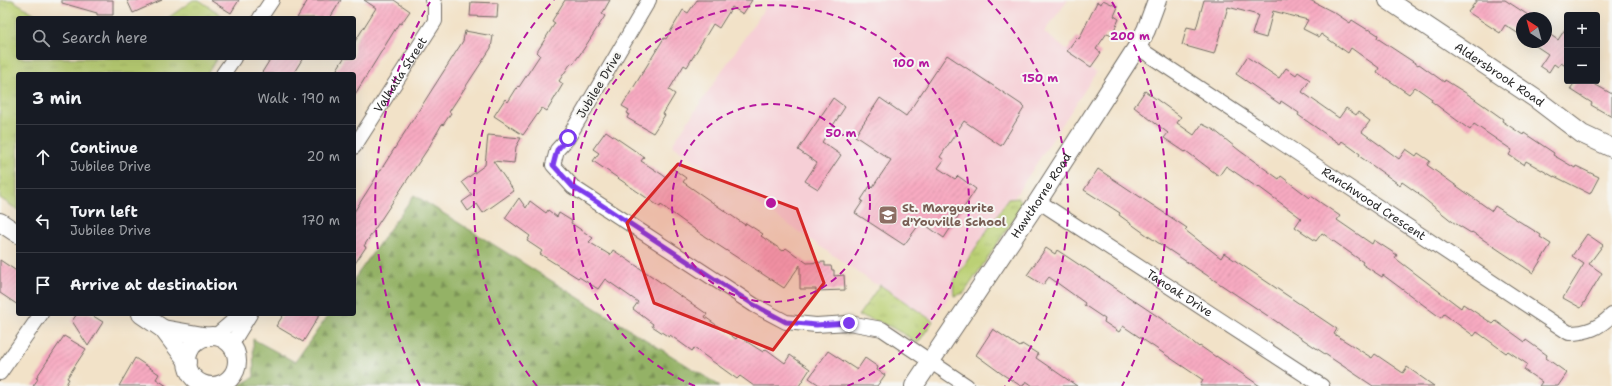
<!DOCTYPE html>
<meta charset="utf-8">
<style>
:root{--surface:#171b24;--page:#20242c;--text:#f1f3f6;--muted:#9ea1a6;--line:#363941}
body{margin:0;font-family:"Shantell Sans",sans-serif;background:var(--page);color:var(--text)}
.controls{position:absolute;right:12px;top:12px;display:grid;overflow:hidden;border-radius:4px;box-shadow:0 4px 16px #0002}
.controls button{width:36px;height:36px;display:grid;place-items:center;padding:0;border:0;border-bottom:1px solid var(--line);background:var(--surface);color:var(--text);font:20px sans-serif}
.compass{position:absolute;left:1516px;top:12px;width:36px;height:36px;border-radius:50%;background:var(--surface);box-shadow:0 4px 16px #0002;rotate:324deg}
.stop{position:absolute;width:12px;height:12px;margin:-9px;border:3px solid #7c3aed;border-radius:50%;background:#fff}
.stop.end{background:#7c3aed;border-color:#fff;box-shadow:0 1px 4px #0008}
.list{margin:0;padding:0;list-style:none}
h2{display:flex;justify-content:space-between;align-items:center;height:52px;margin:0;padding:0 16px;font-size:17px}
h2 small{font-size:13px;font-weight:400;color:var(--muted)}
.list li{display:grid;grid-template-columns:26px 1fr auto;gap:12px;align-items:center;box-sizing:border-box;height:64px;padding:0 16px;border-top:1px solid var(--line)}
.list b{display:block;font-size:15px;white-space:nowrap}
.list p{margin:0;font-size:13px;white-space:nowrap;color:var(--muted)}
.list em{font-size:13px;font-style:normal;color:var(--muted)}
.icon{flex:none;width:22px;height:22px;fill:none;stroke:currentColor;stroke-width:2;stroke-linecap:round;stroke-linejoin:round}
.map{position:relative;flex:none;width:1612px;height:386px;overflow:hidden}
.search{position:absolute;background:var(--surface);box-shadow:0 4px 16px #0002;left:16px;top:16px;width:340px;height:44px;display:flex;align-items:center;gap:10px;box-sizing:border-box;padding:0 14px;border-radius:4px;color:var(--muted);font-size:15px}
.panel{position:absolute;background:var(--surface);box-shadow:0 4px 16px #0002;left:16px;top:72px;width:340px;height:244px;border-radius:4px}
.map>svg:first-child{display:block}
.built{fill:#f6cfd6}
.grass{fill:url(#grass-tufts);stroke:#737e50}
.forest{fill:url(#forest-firs);stroke:#606e48}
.building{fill:url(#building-hatch)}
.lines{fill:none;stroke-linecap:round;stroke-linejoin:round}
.minor-casing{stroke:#716b62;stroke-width:16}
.tertiary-casing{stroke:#716b62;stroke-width:20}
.minor{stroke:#fff;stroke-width:14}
.tertiary{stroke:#fff;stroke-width:18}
.route{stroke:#7c3aed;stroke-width:5}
.marked{fill:#d62828;fill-opacity:0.2;stroke:#d62828;stroke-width:3;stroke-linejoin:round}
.ring{fill:none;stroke:#b5179e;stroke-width:2;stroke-dasharray:7 5}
.labels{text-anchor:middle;stroke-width:4;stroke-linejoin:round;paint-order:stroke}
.street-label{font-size:12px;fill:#2b2b2b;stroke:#f6f6f2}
.education-label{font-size:12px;font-weight:bold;fill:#785e54;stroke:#f6f6f2;text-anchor:start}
.centre{fill:#b5179e;stroke:#f6f6f2;stroke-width:2}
.ring-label{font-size:12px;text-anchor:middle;font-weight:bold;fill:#b5179e;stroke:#f6f6f2;stroke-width:4;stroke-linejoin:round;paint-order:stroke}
</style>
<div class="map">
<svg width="1612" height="386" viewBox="0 0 1612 386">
<defs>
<pattern id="grass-tufts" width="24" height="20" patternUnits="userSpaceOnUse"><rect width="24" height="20" fill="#bbd074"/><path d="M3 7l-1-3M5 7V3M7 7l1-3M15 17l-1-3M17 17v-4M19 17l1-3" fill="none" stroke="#a1b365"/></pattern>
<pattern id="forest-firs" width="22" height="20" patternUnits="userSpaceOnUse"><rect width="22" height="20" fill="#94b266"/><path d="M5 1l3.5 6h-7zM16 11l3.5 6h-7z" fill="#799154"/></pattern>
<pattern id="building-hatch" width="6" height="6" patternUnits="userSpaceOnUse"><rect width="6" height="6" fill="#f7aac1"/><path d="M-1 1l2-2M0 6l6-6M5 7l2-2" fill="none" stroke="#d492a6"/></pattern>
</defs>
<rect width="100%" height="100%" fill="#f6f6f2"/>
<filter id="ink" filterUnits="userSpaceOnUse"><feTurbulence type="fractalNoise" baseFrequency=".025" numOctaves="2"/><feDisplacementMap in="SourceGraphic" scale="8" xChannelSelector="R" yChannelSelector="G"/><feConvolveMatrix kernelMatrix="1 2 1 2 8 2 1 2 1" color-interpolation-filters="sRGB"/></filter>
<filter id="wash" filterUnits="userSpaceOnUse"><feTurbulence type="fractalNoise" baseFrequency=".012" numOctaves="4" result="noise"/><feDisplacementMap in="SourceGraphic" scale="16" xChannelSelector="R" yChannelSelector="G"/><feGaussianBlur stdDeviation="0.9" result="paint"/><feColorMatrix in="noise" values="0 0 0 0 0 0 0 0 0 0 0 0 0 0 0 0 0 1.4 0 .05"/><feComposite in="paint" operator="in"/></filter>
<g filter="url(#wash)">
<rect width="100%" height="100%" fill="#f2e2c8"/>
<path class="built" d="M770,0h298l-24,32 52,41 -163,248 -53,-36 -5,-1 -203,-139z"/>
<path class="grass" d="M0,0h12l30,18h-24v40h199l-10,16h-189v136l-18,-12z
M193,0h6l27,18h-58z
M1019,198l5,6 -60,89 -10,3 -1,-14 55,-83z
M880,285l53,36 -15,22c-19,-12 -37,-23 -60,-27z"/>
<path class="forest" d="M414,195l306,191h-482l16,-9 -1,-38 42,23 34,-48h25v-35z"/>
<g id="blocks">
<path class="building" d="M62,0h51v15h-16v-2l-35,-10z
M127,0h35l-29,13z
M210,0h29l-8,13z
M308,0h33l-11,18h-33z
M364,0h30l16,11 -9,13 -2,-1 -45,73v-22h-20l10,-16h10v-15l22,-35z
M565,0h45l-8,14 3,2 -22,34 -10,14 -2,-1 -12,18 4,3 -16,27 -5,-3 -19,27 -29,-19 11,-17 3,3 10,-16 1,1 21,-32 -3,-3 18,-29 -3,-2z
M697,0h55l-9,14 -11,-7 -13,21 -6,-4 -26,43 -3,-2 -15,25 6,4 -12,20 2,1 -12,18 -26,-15 2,-4 -2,-1 2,-3 -7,-4 42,-68 2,1 17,-29 5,3z
M1103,0l15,7 -4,9 5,3 -7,16 -5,-2 -11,16 5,4 -10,14 -24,-16 10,-14 2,2 18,-37 4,2z
M1204,0h106l25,13 15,10 2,-3 16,10 1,-1 9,6 -1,3 41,27 1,-1 25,18 1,-2 24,15 34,24 -1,2 21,14 1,-2 30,20 -1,2 22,13 1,-2 23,11 -9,17 -36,-18v1l-28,-16 -2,4 -15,-10 3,-5 -38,-26 -4,6 -39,-29 1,-2 -17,-12 -6,7 -32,-22 2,-4 -28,-20 -3,5 -27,-19 -2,3 -16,-8 5,-9 -35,-9 -7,27 -14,-4 6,-19 -30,-8 -14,47 -32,-9 5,-18 9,2z
M1477,0h28l23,15 -2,3h-4v18l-17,-11 -5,8 -32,-21z
M471,2l27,1 -1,14 -27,-1z
M1567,26v41l-6,-4 -3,4 -4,-3 -5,8 -9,-6 8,-12 -18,-12h16v-10l12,8z
M465,31l28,5 -2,12 -42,64 2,1 -8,12 -1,-1 -13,23 -51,77 -14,22 2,1 -12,18v-53l109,-171z
M947,55l75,50v1l2,2 -23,38 -37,-25 -24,36 4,3 -6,8 17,11 3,-3 18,13 -32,49 -23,-16 -17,23 -49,-32 8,-12 -2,-1 9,-14 2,2 19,-28 -36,-24 25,-38 26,18z
M1247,57l32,21 7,-10 10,7 2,-3 12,8 -8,12 37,26 7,-10 10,7 2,-3 12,9 -8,11 37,27 7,-10 10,7 2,-3 12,8 -3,4 65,46 3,-5 46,29 -1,2 11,7 -18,29 -61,-41 -1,1 -18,-11 -35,-28h1l-17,-12 -2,3 -41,-29 1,-2 -18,-13 -2,3 -42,-29 1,-2 -18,-12 -1,3 -44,-30z
M271,58h32l-10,16h-32z
M1576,81h13l23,13v23l-21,-12 1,-2 -22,-14z
M1145,91l36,26 -4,6 17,12 8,-11 12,6 26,21 39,28 2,-3 29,22 1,-2 29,20 -3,4 35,24 2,-4 23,15 -2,3 66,50 2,-4 30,20 3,-3 29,21 1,-2 21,15 -1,3 21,15 -9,13h-19l3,-4 -18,-12 3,-6 -19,-13 -2,2 -29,-21 -3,4 -30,-22 -3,4 -58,-43 -1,2 -20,-13 1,-2 -41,-29 -6,8 -21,-14 6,-9 -42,-31 -1,1 -32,-22 -7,10 -33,-25 -1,1 -21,-14 4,-5 -34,-26z
M833,98l12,9 -23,35 19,13 -23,34 -13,-8 12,-18 -19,-13z
M606,131l38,26 -3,4 25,16 6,-9 14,10 -3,4 62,43 1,-2 17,11 -2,2 22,15 3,-3 21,15 18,-1v4h6l1,4h2v6l10,-1 1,15 -29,1v-2h-16v-24l-16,23 -83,-54 -40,-29 -1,2 -67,-46 6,-8 -6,-4z
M488,135l33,3 -5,9 -2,16 -21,-2 21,30 -31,22 -6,-9 -9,7 -6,-9 10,-7 -10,-13 23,-17z
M1098,169l89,59 -2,2 36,28 3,-5 113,76 -3,5 38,24 3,-4 28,19 4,-6 27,19h-61l-225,-150 -29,-21 1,-2 -36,-23z
M519,198l7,10 4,-7 16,12 2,-3 9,7 2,-4 13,8 -1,2 22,15 -4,4 21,13 3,-5 15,10 79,54 -2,3 31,22 2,-3 25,16 3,-3 19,14 5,-8 20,14 -11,17h-45l-14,-10 -3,3 -43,-31 -2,3 -22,-16 -1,2 -17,-11 1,-2 -20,-15 5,-7 -33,-23 -7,10 -19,-12 -1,1 -38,-24 2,-3 -15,-10 3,-5 -25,-18z
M1587,234l16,11 -14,19 13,9 -21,35 -18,-10 21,-34 -12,-8z
M1046,248l9,6 2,-4 27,18v-1l94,63 21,17 1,-1 16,11v-1l44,30h-60l3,-6 -80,-54 -4,6 -15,-10 1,-3 -21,-14 1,-2 -36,-26 -6,8 -16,-10z
M0,260l18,12v33l-18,-12z
M77,314h13l13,8 -15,24 -16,-25z
M284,314h36l-17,28 -27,-16z
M993,329l27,18 2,-3 16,10 -2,4 41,28h-44l-7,-5 -3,5h-2l-19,-12 -26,-19z
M64,336l22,13 -19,29 2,1 -4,7h-32l5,-7 -2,-1z
M828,351l29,19 8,-12 13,9 -1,3 8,5 -8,11h-56l-12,-8z
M135,358l24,16 -3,5 11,7h-48z"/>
</g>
</g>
<g filter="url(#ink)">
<use href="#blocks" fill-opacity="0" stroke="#716b62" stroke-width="1"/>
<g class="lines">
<g class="minor-casing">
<g id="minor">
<path d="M649,0l-81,138 -11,12 -4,15 20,22 181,118 32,17 30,3 33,-2 33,6 85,57"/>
<path d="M260,18l12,-18"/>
<path id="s1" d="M1137,47l432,286c18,0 30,-5 43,-18"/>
<path d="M223,74l11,-16"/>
<path id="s2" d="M354,147l81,-126v-16l-3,-5"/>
<path id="s3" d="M1038,201l284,185"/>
<path d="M214,337l27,-23"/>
<path d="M231,345l19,-31"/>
<path d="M0,373l41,-59"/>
</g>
</g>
<g class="tertiary-casing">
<g id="tertiary">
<path id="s4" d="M1388,0l148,99 46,35 30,14"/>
<path d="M0,222l18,12"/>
<path d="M141,314l22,15 25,33"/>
<path d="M163,329l46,8"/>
<circle cx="212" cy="361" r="25"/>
<path id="s5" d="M914,386l124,-185 99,-154 9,-17 11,-30"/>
</g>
</g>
<use href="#minor" class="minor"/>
<use href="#tertiary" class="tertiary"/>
</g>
</g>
<g class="lines" filter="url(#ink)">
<path class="route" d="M568,138l-11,12 -4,15 20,22 21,13 160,105 32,17 30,3 33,-2"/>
</g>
<path class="marked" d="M678,164l119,45 27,74 -51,67 -119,-47 -27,-80z"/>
<g class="ring">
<circle cx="771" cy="203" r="99"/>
<path d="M695 386A198 198 0 1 1 847 386"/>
<path d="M537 386A297 297 0 0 1 554 0M988 0A297 297 0 0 1 1005 386"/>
<path d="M420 386A396 396 0 0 1 430 2M1112 2A396 396 0 0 1 1122 386"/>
</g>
<defs>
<g id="school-square" transform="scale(1)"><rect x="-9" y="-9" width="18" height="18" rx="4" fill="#8d6e63" stroke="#f6f6f2"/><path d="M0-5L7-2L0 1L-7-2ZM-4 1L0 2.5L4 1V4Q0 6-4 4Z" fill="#fff"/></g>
</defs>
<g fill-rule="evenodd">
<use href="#school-square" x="888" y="215"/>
</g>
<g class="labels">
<g class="street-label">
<text dy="4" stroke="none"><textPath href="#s2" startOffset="86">Valhalla Street</textPath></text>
<text dy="4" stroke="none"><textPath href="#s4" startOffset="134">Aldersbrook Road</textPath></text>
<text transform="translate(599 85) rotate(-59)" y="4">Jubilee Drive</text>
<text dy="4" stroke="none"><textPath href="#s5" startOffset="229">Hawthorne Road</textPath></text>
<text dy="4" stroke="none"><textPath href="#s1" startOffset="284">Ranchwood Crescent</textPath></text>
<text dy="4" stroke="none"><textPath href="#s3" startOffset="169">Tanoak Drive</textPath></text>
</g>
<g class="education-label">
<text x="902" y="212">St. Marguerite<tspan x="902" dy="14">d'Youville School</tspan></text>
</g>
</g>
<circle cx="771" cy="203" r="6" class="centre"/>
<g class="ring-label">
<text x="1130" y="40">200 m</text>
<text x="911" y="67">100 m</text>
<text x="1040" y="82">150 m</text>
<text x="841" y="137">50 m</text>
</g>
</svg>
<div class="controls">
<button>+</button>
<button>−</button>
</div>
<svg class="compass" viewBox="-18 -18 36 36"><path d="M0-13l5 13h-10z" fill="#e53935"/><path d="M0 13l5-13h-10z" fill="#9ea1a6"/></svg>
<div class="stop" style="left:568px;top:138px"></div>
<div class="stop end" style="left:849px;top:323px"></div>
<div class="search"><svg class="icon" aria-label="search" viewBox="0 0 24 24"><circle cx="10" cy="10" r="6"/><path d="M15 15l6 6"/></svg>Search here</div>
<section class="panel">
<h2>3 min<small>Walk · 190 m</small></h2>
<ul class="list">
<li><svg class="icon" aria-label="ahead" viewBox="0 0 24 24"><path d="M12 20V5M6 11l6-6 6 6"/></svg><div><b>Continue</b><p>Jubilee Drive</p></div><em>20 m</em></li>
<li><svg class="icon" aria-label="left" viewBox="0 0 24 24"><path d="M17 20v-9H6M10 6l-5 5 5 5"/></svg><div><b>Turn left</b><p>Jubilee Drive</p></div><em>170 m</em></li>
<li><svg class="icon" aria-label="arrive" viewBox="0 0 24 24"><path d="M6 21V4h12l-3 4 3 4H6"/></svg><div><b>Arrive at destination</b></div></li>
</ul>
</section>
</div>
